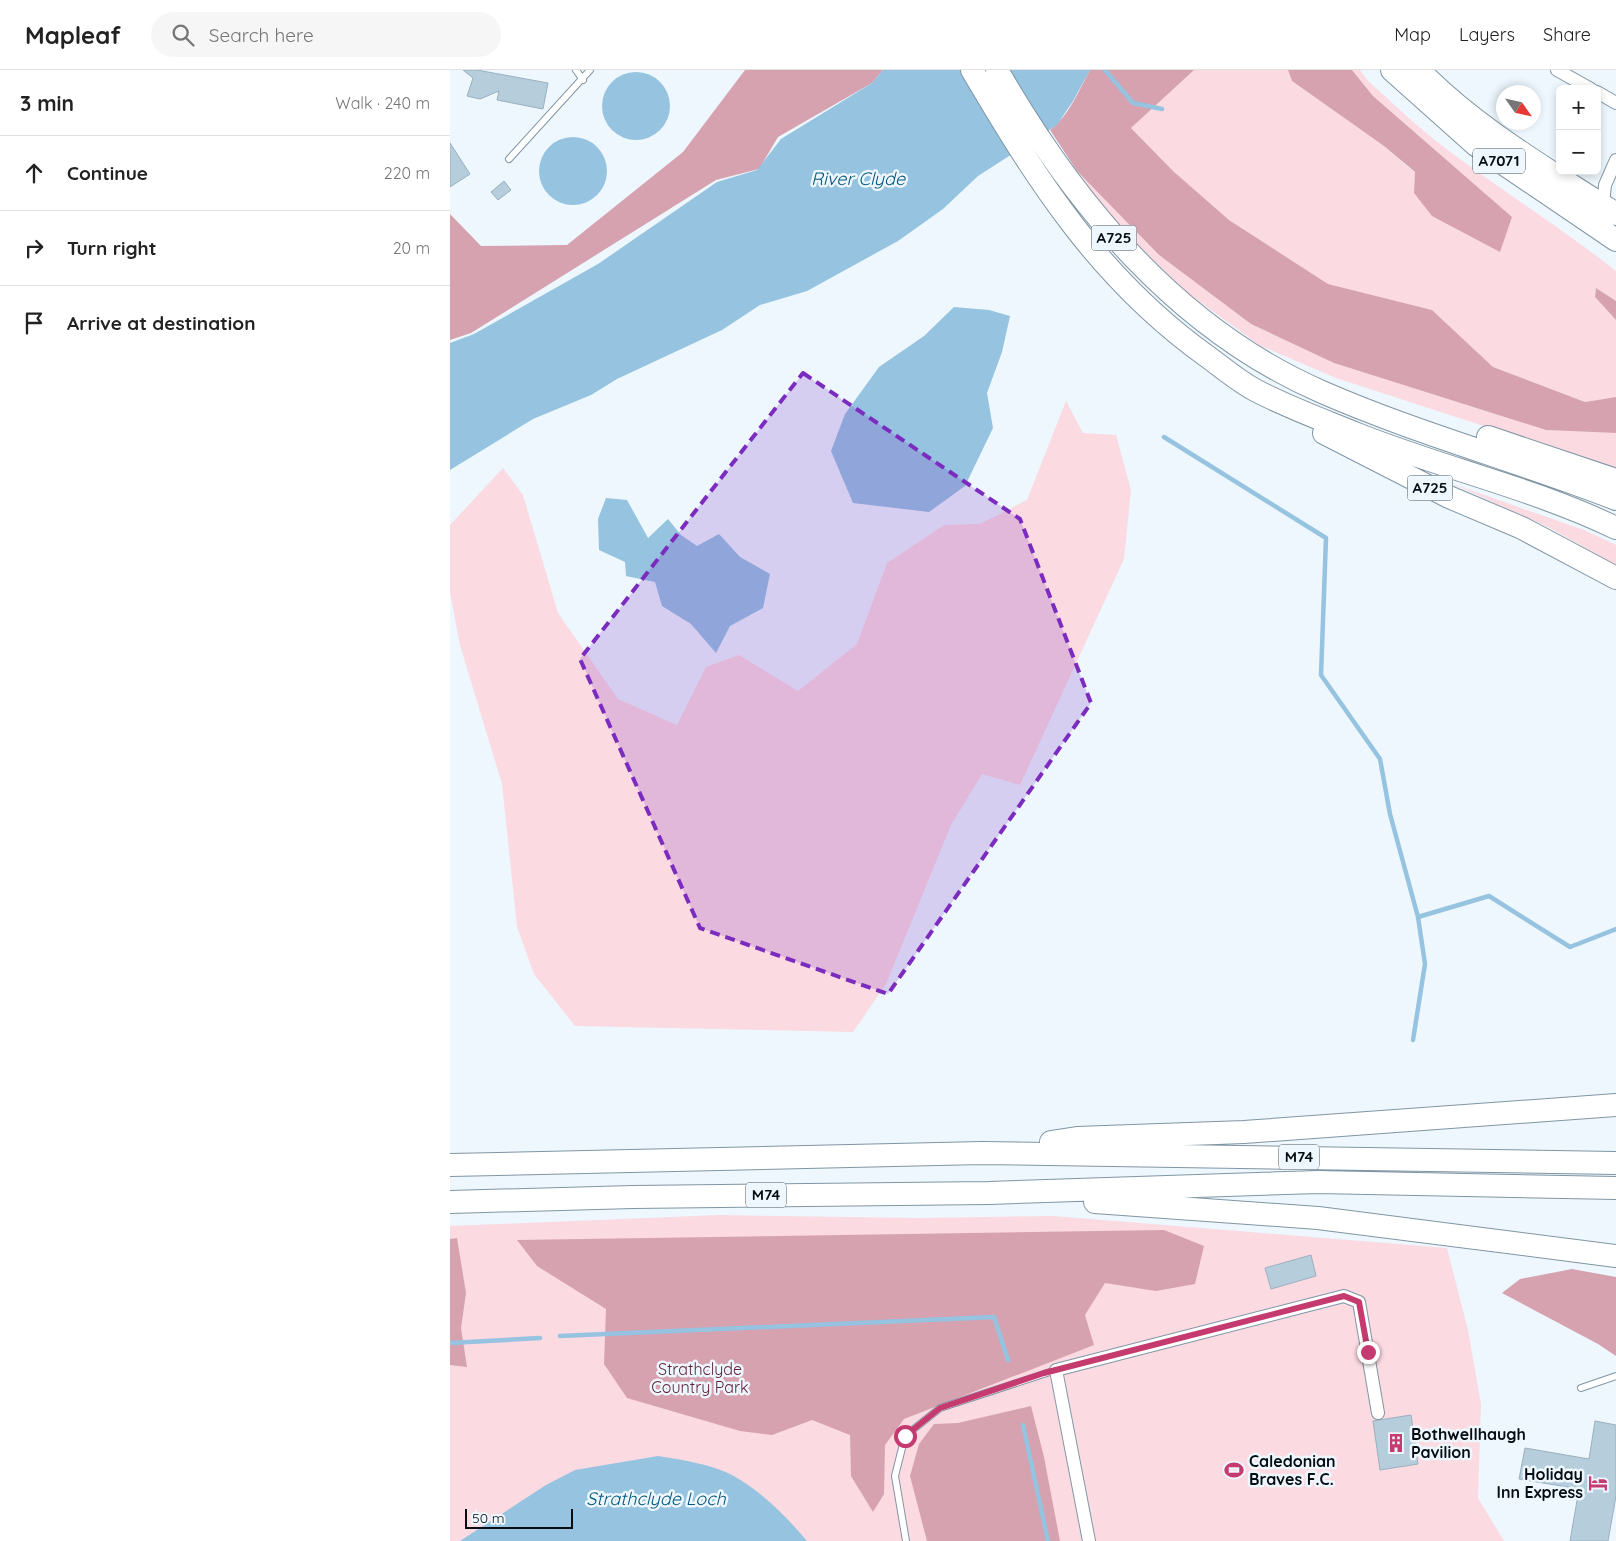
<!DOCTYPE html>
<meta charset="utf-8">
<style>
:root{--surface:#fff;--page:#f6f6f6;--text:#222;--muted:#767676;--line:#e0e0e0}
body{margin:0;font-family:Quicksand,sans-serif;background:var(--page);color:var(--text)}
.controls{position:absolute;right:15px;top:15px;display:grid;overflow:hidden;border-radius:8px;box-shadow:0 2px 8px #0003}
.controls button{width:45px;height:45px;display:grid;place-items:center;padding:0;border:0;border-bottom:1px solid var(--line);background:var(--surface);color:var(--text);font:25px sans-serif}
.compass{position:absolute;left:1046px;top:15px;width:45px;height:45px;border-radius:50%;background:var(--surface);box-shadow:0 2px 8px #0003;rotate:124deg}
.scale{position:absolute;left:15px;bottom:12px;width:108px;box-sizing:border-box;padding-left:5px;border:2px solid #060d13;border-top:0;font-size:14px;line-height:18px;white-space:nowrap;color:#060d13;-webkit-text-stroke:4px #edf7fd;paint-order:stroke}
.stop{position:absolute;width:15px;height:15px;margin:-11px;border:4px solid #c53a6f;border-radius:50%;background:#fff}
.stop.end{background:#c53a6f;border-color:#fff;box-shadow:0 1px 5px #0008}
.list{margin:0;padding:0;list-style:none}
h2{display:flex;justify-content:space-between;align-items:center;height:65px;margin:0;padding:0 20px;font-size:21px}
h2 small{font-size:16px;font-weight:400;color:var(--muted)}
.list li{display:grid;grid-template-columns:32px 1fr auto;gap:15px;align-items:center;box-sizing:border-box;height:75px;padding:0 20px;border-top:1px solid var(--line)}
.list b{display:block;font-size:19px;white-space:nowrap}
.list em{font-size:16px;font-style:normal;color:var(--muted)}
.icon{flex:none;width:28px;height:28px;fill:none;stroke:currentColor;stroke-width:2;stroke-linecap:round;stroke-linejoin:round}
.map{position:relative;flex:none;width:1166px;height:1471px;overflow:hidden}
header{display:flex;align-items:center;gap:30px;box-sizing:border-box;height:70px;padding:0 25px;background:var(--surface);border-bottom:1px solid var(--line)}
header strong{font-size:24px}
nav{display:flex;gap:28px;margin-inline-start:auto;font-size:18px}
.search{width:350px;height:45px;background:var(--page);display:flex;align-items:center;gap:12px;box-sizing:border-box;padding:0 18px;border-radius:28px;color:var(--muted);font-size:19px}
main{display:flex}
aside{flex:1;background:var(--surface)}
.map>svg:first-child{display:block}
.green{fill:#fbdae2}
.forest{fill:#d6a2b0}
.water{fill:#95c3e0}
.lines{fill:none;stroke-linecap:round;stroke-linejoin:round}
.stream{stroke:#95c3e0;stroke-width:4.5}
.building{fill:#b6cddc;stroke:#9ab0bf}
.lane-casing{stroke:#8095a4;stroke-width:8}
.street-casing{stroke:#8095a4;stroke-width:14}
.highway-casing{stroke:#8095a4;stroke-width:24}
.lane{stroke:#fff;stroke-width:6}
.street{stroke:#fff;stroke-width:12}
.highway{stroke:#fff;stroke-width:22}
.route{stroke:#c53a6f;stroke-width:6}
.marked{fill:#7b2cbf;fill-opacity:0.2;stroke:#7b2cbf;stroke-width:4;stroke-dasharray:10 6;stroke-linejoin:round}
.labels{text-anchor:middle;stroke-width:5;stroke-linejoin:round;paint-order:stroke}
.shield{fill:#edf7fd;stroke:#4b5359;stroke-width:1}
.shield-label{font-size:15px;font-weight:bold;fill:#060d13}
.park-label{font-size:16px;fill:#5d1f35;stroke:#edf7fd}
.poi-label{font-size:16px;font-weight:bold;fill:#060d13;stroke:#edf7fd;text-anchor:start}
.water-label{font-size:18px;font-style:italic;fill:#00567c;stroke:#edf7fd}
</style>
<header>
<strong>Mapleaf</strong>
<div class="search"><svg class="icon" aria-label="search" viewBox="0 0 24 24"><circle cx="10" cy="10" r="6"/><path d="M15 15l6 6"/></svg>Search here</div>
<nav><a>Map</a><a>Layers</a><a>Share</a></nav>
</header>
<main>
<aside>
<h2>3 min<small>Walk · 240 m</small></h2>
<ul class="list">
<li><svg class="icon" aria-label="ahead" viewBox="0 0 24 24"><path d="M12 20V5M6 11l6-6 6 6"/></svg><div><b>Continue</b></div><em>220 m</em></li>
<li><svg class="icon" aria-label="right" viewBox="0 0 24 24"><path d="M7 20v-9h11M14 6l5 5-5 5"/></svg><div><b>Turn right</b></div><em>20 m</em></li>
<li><svg class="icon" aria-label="arrive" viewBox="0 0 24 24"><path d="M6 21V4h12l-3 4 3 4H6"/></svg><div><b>Arrive at destination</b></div></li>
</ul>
</aside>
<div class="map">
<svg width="1166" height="1471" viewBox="0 0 1166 1471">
<rect width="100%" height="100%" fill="#edf7fd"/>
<path class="green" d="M744,0h94l4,11 92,65 31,27 -1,20 98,24 -139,-121 -21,-26h8l8,11c24,21 47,44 72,63 57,44 119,82 176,127v30l-20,-13 -1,9 21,23v77l-31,5 -92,-35 -61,-57 -104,-26 -99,-64 -56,-49 -42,-43z
M630,104l79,81 92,69 83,39 212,67 70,3v36l-280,-91 -77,-33 -74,-54 -39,-33 -37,-41z
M616,331l17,32 33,2 15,55 -7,69 -104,226 -38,-11 -31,51 -65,159 -33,48 -278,-6 -41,-52 -17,-47 -15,-143 -42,-139 -10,-52v-68l53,-57 20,27 35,118 60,86 59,26 29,-58 33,-12 59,36 59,-47 30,-81 57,-38 36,-1 47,-24z
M1003,414l131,46 32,15v20l-68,-38z
M270,1145l198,3 135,-2 394,32 21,82 13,74 -3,94 26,43h-1054v-315z"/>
<path class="forest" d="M295,0h138l-11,13 -94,54 -19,32 -43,11 -245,153 -21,7v-126l31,32 86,-1 116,-93z
M640,0h104l-63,58 42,43 56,49 99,64 104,26 61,57 92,35 31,-5v36l-70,-3 -212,-67 -83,-39 -92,-69 -82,-84 -27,-41c19,-14 29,-40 40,-60z
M838,0h64l21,26 139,121 -12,35 -68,-36 -18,-23 1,-21 -31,-26 -92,-65z
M1146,218l20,13v19l-21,-23z
M714,1160l40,16 -9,38 -39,7 -51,-8 -20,32 9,30 -190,74 -19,26 -1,49 -11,18 -22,-36 -1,-41 -38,-15 -40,15 -32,-4 -113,-33 -23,-34 2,-55 -69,-43 -20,-26z
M7,1168l9,55 -5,35 6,39 -17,-2v-126z
M1122,1199l44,8v79l-18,-12 -96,-51 18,-14z
M581,1336l13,51 16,84h-133l-17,-65 9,-32 15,-20 24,-1z"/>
<path class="water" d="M433,0h207l-17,31 -16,24 -79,51 -35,33 -45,32 -91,50 -47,14 -38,25 -105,49 -26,16 -58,24 -83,51v-127l24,-9 124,-70 119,-82 40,-12 24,-31 91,-56z
M152 36a34 34 0 1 1 68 0a34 34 0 1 1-68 0Z
M89 101a34 34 0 1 1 68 0a34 34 0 1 1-68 0Z
M504,237l35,3 21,6 -8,36 -15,41 6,35 -28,58 -36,26 -76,-9 -22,-52 14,-37 34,-47 45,-31z
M156,428l21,2 21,38 20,-19 13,16 16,11 22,-12 21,23 30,17 -7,34 -33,18 -14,27 -25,-29 -29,-18 -7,-24 -29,-6 -1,-14 -26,-12 -1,-31z
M208,1386c24,4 53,8 74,19 29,16 54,41 75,66h-347l86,-56 29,-15z"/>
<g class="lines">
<path class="stream" d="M655,0l28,33 29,6
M714,367l162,101 -5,137 59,84 10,55 28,103 7,47 -12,76
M968,847l71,-21 81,51 46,-18
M110,1266l434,-19 14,43
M0,1273l90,-5
M573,1355l25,116"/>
</g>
<path class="building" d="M13,0h14l71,13 -5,26 -46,-9 2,-9 -19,8 -13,-3 6,-18z
M0,73l20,31 -20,13z
M54,111l7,9 -13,10 -7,-8z
M861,1185l5,21 -45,13 -6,-21z
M961,1345l7,49 -38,6 -7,-49z
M1145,1351l21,4v71l-8,45h-38l9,-52 -60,-10 6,-31 64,11z"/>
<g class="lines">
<g class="lane-casing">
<path id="lane" d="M126,0l7,10
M59,89l81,-89
M1131,1318l35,-12
M456,1471l-11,-65 10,-40 35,-28 116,-38"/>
</g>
<g class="street-casing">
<path id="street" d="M1107,0l34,19
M1147,22l19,11
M1153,135l2,-20 11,-25
M639,1471l-33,-171 288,-74 15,6 19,111"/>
</g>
<g class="highway-casing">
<path id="highway" d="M522,0c66,112 128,210 236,287 15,11 30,24 47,33 32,17 68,30 102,44 85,34 176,54 259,94
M547,0c77,134 180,259 325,322 96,42 197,69 294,107
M942,0l84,75 140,95
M969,0c56,58 130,100 197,144
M874,363l125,64 73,31 94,50
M1038,367l128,43
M601,1072l26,-4 167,-6 372,-27
M0,1095l532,-12 634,10
M0,1132l183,-5 356,-4 329,-11 298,6
M645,1132l223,16 298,38"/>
</g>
<use href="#lane" class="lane"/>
<use href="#street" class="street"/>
<use href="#highway" class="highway"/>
</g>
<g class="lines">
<path class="route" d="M455,1366l35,-28 104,-35 300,-77 15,6 9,50"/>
</g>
<path class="marked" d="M353,303l217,146 71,184 -203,291 -188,-66 -120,-269z"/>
<defs>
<g id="building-bare" transform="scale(1.5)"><path d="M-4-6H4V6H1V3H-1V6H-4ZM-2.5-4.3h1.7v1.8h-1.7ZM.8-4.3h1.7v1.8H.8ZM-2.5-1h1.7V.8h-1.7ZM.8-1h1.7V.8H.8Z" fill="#c53a6f" stroke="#edf7fd" stroke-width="2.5" paint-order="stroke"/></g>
<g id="stadium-bare" transform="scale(1.5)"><path d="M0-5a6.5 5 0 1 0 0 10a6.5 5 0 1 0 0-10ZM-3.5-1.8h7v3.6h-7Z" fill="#c53a6f" stroke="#edf7fd" stroke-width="2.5" paint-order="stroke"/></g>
<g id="hotel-bare" transform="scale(1.5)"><path d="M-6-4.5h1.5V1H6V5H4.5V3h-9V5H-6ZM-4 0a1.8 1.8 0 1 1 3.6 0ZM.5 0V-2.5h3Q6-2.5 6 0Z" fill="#c53a6f" stroke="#edf7fd" stroke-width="2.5" paint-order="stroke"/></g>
</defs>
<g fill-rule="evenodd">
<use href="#building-bare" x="946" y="1373"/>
<use href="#stadium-bare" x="784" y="1400"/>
<use href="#hotel-bare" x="1148" y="1413"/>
</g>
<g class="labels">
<g class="shield">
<rect x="1023" y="78.5" width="52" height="25" rx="4"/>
<rect x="641.5" y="155.5" width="45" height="25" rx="4"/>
<rect x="957.5" y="405.5" width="45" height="25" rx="4"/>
<rect x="829" y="1074.5" width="40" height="25" rx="4"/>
<rect x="296" y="1112.5" width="40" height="25" rx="4"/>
</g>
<g class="shield-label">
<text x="1049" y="96">A7071</text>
<text x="664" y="173">A725</text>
<text x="980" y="423">A725</text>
<text x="849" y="1092">M74</text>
<text x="316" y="1130">M74</text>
</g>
<g class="park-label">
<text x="250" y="1305">Strathclyde<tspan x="250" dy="18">Country Park</tspan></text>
</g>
<g class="poi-label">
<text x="961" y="1370">Bothwellhaugh<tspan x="961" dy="18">Pavilion</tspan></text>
<text x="799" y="1397">Caledonian<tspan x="799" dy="18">Braves F.C.</tspan></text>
<text x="1133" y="1410" text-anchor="end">Holiday<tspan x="1133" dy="18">Inn Express</tspan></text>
</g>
<g class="water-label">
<text x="408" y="115">River Clyde</text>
<text x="206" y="1435">Strathclyde Loch</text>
</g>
</g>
</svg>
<div class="controls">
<button>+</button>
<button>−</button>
</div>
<svg class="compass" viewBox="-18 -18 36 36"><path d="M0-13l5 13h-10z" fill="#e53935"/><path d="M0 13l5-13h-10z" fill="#767676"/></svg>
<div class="scale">50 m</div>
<div class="stop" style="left:455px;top:1366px"></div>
<div class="stop end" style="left:918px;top:1282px"></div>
</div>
</main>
